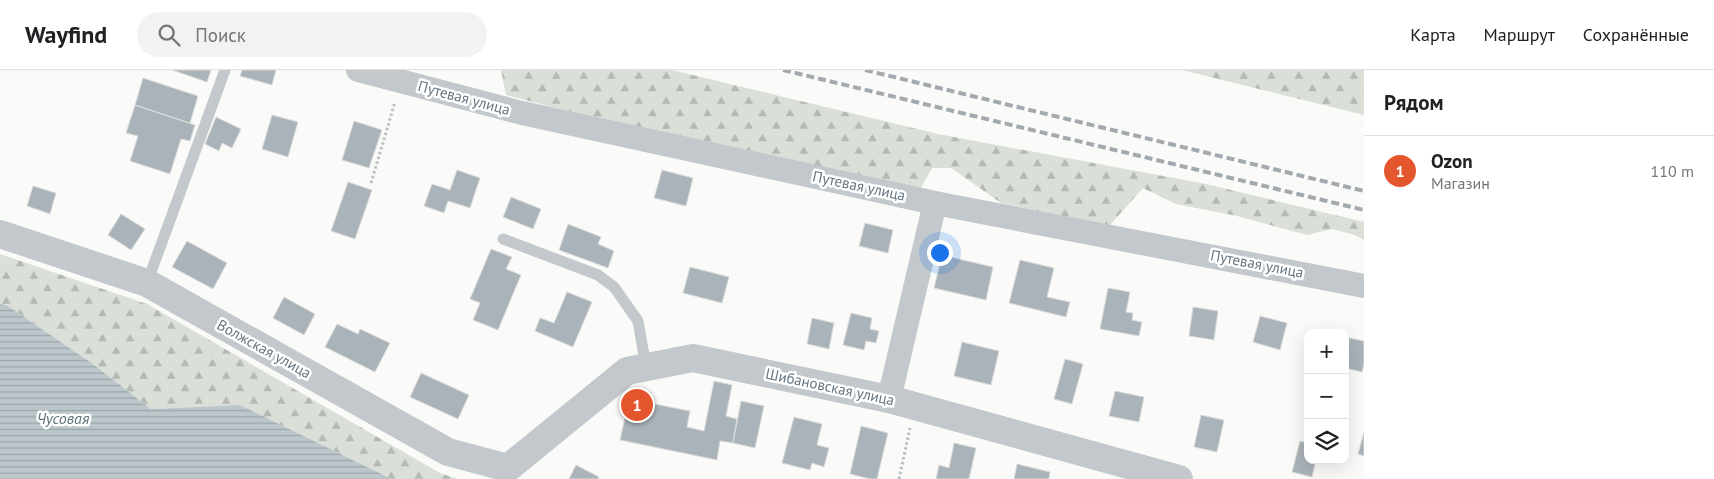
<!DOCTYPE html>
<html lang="ru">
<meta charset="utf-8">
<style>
:root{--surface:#fff;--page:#f2f2f2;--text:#202124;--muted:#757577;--line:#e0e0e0;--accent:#e4572e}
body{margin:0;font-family:"PT Sans",sans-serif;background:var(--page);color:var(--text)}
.controls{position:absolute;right:15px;bottom:15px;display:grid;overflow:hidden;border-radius:10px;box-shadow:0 5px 20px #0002}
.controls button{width:45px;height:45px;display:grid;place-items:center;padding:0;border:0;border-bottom:1px solid var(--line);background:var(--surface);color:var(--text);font:25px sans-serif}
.you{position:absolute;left:939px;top:182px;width:18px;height:18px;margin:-12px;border:4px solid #fff;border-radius:50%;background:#1a73e8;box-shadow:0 0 0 8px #1a73e833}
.badge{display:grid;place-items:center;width:32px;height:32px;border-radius:50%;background:var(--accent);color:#fff;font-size:16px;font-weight:700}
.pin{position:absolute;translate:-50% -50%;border:2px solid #fff;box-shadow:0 1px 5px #0006}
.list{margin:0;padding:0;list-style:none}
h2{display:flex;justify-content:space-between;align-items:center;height:65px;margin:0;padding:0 20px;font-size:21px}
h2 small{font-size:16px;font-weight:400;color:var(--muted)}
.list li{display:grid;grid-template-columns:32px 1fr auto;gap:15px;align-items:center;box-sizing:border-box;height:70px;padding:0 20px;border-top:1px solid var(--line)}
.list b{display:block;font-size:19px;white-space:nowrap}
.list p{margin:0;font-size:16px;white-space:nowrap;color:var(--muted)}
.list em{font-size:16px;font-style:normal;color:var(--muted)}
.icon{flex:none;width:28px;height:28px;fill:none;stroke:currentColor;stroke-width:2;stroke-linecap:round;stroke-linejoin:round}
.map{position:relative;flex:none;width:1364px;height:409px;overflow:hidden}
header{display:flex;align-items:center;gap:30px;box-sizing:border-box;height:70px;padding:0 25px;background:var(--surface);border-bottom:1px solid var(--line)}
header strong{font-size:24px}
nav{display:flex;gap:28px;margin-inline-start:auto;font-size:18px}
.search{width:350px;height:45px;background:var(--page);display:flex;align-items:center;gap:12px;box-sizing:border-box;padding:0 18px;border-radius:28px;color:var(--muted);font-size:19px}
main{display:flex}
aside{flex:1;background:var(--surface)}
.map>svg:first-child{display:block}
.forest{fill:url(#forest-firs)}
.water{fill:url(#water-rules)}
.building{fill:#aab3b9;stroke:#dcdcda}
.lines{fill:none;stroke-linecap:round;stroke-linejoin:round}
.path{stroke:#bbbfc2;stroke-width:3;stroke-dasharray:2.5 2.5;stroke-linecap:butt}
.service{stroke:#c3c8cc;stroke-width:11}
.minor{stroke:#c3c8cc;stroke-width:24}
.tertiary{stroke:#c3c8cc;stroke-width:28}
.rail{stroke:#a2aab0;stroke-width:4;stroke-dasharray:8 4;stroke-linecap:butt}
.labels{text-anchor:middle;stroke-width:5;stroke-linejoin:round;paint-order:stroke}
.street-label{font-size:15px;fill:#657683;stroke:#fff}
.water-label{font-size:16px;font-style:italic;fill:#60757c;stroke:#fff}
</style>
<header>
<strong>Wayfind</strong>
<div class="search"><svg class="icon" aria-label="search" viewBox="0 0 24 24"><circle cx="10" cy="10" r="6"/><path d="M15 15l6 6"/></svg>Поиск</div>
<nav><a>Карта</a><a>Маршрут</a><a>Сохранённые</a></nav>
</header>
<main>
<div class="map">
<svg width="1364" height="409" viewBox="0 0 1364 409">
<defs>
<pattern id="forest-firs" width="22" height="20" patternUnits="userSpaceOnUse" patternTransform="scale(1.25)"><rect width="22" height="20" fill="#dadfd7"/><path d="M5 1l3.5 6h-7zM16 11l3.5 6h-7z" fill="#b4b9b4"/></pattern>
<pattern id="water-rules" width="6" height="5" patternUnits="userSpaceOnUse" patternTransform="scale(1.25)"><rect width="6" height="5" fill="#bbc7cb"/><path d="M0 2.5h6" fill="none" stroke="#9ca6aa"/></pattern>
</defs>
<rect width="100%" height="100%" fill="#fafaf8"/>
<path class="forest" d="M501,0h171l266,64 268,50 158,38v18l-9,-5 -23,-6 -25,6 -70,-19 -61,-12 -33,-16 -34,38 -108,-23 -50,-35h-19l-13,23 -228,-48 -185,-48z
M1181,0h183v45l-182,-45z
M0,184l147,50 293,169 18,6h-66l-152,-74 -89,4 -58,-45 -85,-58 -8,-2z"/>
<path class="water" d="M0,234l8,2 85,58 58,45 89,-4 152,74h-392z"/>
<path class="building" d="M172,0h39l-4,12z
M242,0h34l-4,15 -32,-9z
M143,8l55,18 -8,27 -55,-18z
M135,35l60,20 -5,16 -9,-2 -11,35 -40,-13 8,-25 -12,-3z
M272,45l26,7 -10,35 -26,-8z
M216,47l25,12 -9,19 -10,-5 -3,8 -14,-7z
M354,51l28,9 -13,38 -27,-8z
M457,100l23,8 -10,30 -22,-7 -4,12 -20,-7 8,-22 18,6z
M662,100l31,8 -7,28 -32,-8z
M348,112l24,8 -17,49 -24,-8z
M33,116l23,7 -6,21 -23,-8z
M511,127l30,12 -8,20 -30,-12z
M121,144l24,15 -14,21 -23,-15z
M865,153l28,7 -5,23 -29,-7z
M568,154l33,13 -3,7 16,7 -6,17 -49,-18z
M187,171l40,22 -14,26 -41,-22z
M491,179l21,8 -6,12 15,6 -23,55 -25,-10 7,-17 -10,-4z
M942,185l51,12 -7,33 -52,-12z
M1020,190l34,8 -7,29 23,5 -4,15 -57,-14z
M690,197l39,10 -7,26 -39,-10z
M1108,218l22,4 -4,20 7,1 -1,7 10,2 -3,14 -39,-7z
M567,222l25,10 -19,45 -38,-16 5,-13 14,5z
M284,227l31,17 -11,21 -31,-17z
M1193,237l25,4 -4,29 -25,-4z
M851,243l21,5 -2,11 9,2 -3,12 -10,-2 -2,9 -21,-5z
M1260,246l27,7 -7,27 -27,-8z
M812,248l22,5 -5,26 -22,-5z
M337,254l21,10 2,-5 30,14 -15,29 -50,-25z
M1345,267l19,4v23l-2,8 -17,-4z
M962,272l37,9 -8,34 -37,-9z
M1065,289l18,5 -11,40 -18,-5z
M421,303l48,22 -11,24 -48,-22z
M714,311l18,4 -6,31 11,3 -4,24 -13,-2 -3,19 -97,-20 9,-41 61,12 -3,16 17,4z
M1115,321l29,6 -5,25 -30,-6z
M741,331l23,5 -9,42 -22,-5z
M1201,345l23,5 -7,32 -23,-5z
M794,347l28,7 -5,21 12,3 -5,19 -12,-4 -2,7 -28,-7z
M861,356l27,7 -11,46h-7l-20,-5z
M1364,362v24l-6,-2z
M1300,371l8,2v17h8l-4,17 -20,-5z
M954,373l22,5 -7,31h-33l3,-14 10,3z
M1017,394l33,8 -1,7h-35z
M576,395l23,12 -1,2h-29z"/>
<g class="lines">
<path class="path" d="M371,113l24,-81
M899,409l11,-51"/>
<path class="service" d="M503,169l95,36 16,12 24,34 8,46
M147,213l78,-213"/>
<path class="minor" d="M358,0l164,43 413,90 429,83
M889,329l46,-196"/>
<path class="tertiary" d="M0,164l147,49 301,169 60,16 119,-97 66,-13 196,41 290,80"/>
<path class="rail" d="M783,0l581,140
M865,0l499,121"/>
</g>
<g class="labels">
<g class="street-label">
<text transform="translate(464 28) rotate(15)" y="5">Путевая улица</text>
<text transform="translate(859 116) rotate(12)" y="5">Путевая улица</text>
<text transform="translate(1257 194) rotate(11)" y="5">Путевая улица</text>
<text transform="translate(264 279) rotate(29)" y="5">Волжская улица</text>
<text transform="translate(830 317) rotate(12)" y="5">Шибановская улица</text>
</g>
<g class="water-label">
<text x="63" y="354">Чусовая</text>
</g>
</g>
</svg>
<div class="controls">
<button>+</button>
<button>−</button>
<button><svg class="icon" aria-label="layers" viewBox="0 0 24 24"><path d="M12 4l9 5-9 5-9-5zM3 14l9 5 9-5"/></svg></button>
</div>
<div class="you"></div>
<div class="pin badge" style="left:637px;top:335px">1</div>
</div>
<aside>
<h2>Рядом<small></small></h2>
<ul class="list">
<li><span class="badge">1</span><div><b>Ozon</b><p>Магазин</p></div><em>110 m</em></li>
</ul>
</aside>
</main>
